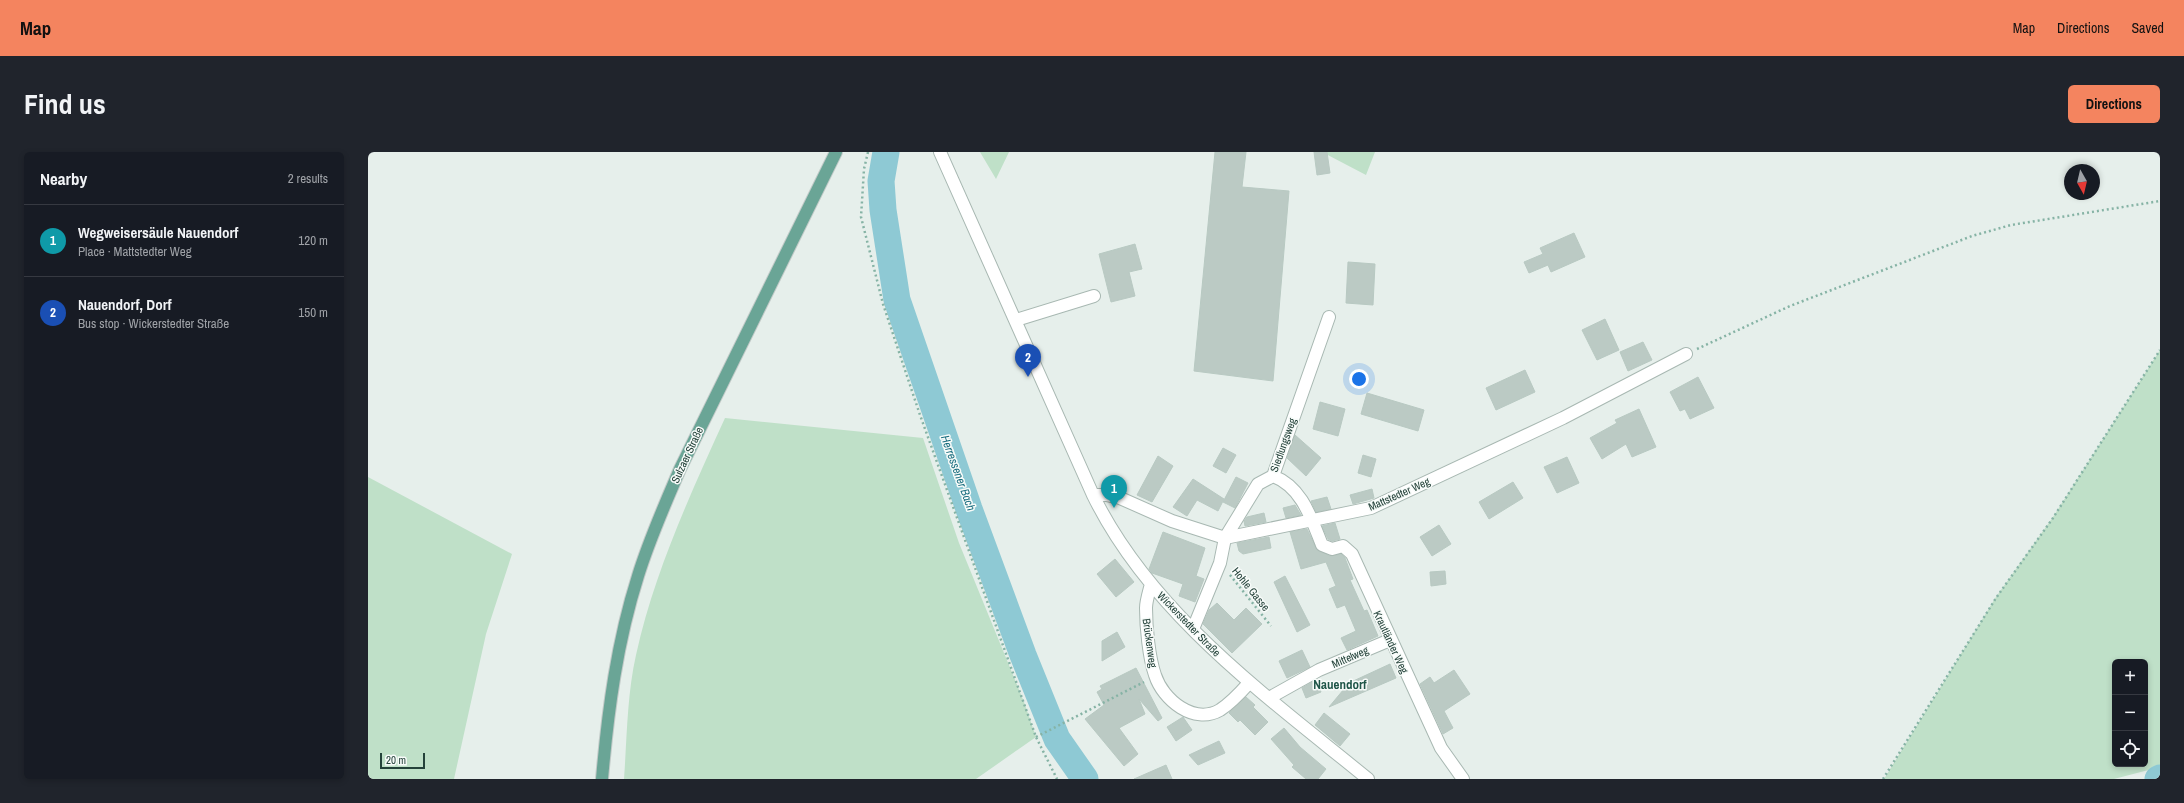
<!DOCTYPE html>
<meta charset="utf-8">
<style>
:root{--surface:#171b24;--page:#20242c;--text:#f1f3f6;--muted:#9ea1a6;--line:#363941;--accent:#f4845f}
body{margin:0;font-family:"Archivo Narrow",sans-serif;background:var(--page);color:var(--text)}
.controls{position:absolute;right:12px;bottom:12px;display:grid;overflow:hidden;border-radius:6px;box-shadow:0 2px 6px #0003}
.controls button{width:36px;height:36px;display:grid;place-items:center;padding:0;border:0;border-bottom:1px solid var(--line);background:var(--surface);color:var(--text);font:20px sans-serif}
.compass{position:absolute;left:1696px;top:12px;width:36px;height:36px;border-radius:50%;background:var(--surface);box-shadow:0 2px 6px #0003;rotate:172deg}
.scale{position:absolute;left:12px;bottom:10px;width:45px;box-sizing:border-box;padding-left:4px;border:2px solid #24423a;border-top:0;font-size:11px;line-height:14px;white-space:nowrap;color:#24423a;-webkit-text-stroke:3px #f7fbf9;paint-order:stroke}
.you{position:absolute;left:991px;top:227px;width:14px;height:14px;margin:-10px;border:3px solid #fff;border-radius:50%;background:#1a73e8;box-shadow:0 0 0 6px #1a73e833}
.badge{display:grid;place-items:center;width:26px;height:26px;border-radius:50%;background:var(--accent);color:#fff;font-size:13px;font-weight:700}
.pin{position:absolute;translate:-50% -33px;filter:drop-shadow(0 1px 2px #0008)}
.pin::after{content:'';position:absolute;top:21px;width:14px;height:12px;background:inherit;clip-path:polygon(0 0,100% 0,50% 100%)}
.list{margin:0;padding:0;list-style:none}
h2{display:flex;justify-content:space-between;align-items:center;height:52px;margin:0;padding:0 16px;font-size:17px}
h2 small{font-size:13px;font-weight:400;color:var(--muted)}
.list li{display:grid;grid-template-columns:26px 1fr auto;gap:12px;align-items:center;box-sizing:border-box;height:72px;padding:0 16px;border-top:1px solid var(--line)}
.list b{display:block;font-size:15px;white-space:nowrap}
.list p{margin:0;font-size:13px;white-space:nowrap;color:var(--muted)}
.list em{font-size:13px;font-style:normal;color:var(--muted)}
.icon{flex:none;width:22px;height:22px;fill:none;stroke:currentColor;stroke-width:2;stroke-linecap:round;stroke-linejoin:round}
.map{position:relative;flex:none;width:1792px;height:627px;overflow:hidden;border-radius:6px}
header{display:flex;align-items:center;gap:24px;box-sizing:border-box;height:56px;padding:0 20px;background:var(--accent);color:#111}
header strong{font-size:19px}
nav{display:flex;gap:22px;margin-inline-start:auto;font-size:14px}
.intro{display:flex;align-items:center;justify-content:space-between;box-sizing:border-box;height:96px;padding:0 24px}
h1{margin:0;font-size:28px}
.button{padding:10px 18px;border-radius:6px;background:var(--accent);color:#111;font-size:14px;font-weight:700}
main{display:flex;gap:24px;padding:0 24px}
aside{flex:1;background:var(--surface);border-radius:6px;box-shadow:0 2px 6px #0003}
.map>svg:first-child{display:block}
.green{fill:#bfe0c8;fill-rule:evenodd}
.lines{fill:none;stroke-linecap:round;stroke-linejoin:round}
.river{stroke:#8ec9d4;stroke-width:27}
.building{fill:#bbcac4;stroke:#b8c9c2}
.minor-casing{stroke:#a8b8b2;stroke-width:14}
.major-casing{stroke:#c2cac8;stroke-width:14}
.path{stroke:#86b3a5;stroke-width:2.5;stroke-dasharray:2 3;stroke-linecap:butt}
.minor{stroke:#fff;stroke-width:12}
.major{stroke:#6aa596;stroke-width:12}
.labels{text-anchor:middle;stroke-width:3;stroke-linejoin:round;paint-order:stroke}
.street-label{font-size:11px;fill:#24423a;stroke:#f7fbf9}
.water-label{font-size:12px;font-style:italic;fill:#1c6f80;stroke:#f7fbf9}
.quarter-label{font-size:13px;font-weight:bold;fill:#1f5548;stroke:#f7fbf9}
</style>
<header>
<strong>Map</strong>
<nav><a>Map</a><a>Directions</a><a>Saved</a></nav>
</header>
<div class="intro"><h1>Find us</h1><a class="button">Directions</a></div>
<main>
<aside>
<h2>Nearby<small>2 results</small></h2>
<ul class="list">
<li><span class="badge" style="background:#0f9aa8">1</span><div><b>Wegweisersäule Nauendorf</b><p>Place · Mattstedter Weg</p></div><em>120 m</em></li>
<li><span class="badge" style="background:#1a4fb4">2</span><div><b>Nauendorf, Dorf</b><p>Bus stop · Wickerstedter Straße</p></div><em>150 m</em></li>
</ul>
</aside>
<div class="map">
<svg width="1792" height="627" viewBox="0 0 1792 627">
<rect width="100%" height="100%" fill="#e6efeb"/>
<path class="green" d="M612,0h29l-13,27z
M954,0h53l-9,23z
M1792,198v417l-46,12h-230l112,-182 57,-80zM1747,510h30v102h-30z
M357,266l198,20 36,105 65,159 12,35 -60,42h-352c3,-41 3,-84 12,-124 18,-82 54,-160 89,-237z
M0,325l144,77 -26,80 -32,145h-86z"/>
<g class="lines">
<path class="river" d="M518,0l-5,29 2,29 14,90 72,209 54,146 34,84 28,40
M1790,627l2,-1"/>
</g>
<path class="building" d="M847,0h31l-4,35 47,4 -16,190 -79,-10z
M946,0h13l3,21 -13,2z
M1206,81l11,24 -34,15 -3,-7 -19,8 -5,-11 19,-8 -3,-6z
M767,92l7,25 -13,3 6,24 -24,6 -12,-48z
M980,110l27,2 -2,41 -27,-2z
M1237,167l14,31 -22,10 -15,-30z
M1275,190l9,18 -24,11 -8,-19z
M1157,218l10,22 -39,18 -10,-22z
M1330,225l16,31 -24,11 -5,-10 -5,2 -10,-19z
M999,241l57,17 -6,21 -57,-17z
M952,250l25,7 -7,27 -25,-7z
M1271,257l17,38 -24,10 -6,-13 -24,15 -12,-21 27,-15 -2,-3z
M927,283l26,23 -15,18 -19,-18z
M855,296l13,7 -10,18 -13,-7z
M995,303l13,4 -5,18 -13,-4z
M790,304l15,10 -21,36 -15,-7z
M1199,305l12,26 -22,10 -13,-26z
M868,325l12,6 -13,25 -12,-6z
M825,327l31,20 -6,12 -21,-11 -10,16 -14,-9z
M1145,330l10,16 -34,21 -10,-17z
M1004,337l2,9 -21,6 -3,-9z
M959,345l4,12 -15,3 -5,-11z
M927,353l6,10 -15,3 -3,-10z
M896,361l2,9 -21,4 -1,-5 3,-4z
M967,371l5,16 -8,2 -4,-2 -6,-13z
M1071,373l12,19 -19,12 -12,-19z
M939,377l10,21 13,6 11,-2 4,4 8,21 -3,1 14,31 3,-1 11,26 -31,14 -6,-12 15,-7 -11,-26 -8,3 -8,-19 7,-3 -10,-24 -25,7 -11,-37z
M795,380l42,16 -9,28 8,3 -9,23 -16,-6 4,-12 -31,-11 -3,-4z
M901,385l2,11 -28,6 -4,-3 -2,-8z
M747,407l19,23 -18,15 -19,-23z
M1077,419l1,13 -15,2 -1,-14z
M917,424l25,49 -13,7 -23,-50z
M849,451l17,17 12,-12 16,16 -30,29 -29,-29 6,-14z
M749,480l8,15 -23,14v-20z
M934,498l8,17 -23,11 -8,-17z
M1022,512l6,14 -67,29 20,-24z
M768,516l26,50 -4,3 -19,-22 6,15 -26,14 19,26 -14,12 -39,-47 19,-14 -7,-13 5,-3 -2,-3z
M1086,518l16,24 -26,17 9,17 -10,6 -23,-50 10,-7 4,6z
M948,528l5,12 -15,6 -4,-10z
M878,545l9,8 -2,2 15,15 -13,13 -15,-15 -2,2 -9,-9z
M956,561l26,21 -10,12 -25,-21z
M815,565l9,13 -16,11 -9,-14z
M916,576l16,19 26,22 -8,10h-12l-14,-12 2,-2 -23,-26z
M851,589l6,12 -27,12 -9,-10z
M798,613l6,14h-38z"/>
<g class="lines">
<g class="minor-casing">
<path id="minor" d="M572,0l153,343c58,119 175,202 275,284
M648,168l78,-24
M905,324c29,11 38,42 49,69l10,4 11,-3 9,8 89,194 22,31
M725,343h13l14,3 52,23 53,17 146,-30 192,-90 123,-64
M783,432c-2,8 -5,17 -5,24 0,19 3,50 9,67 8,25 39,50 65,35 11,-7 21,-18 29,-27
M825,477l27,-66 5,-25 33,-54 15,-8 56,-159
M901,546l50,-28 71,-30"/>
</g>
<g class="major-casing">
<path id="major" d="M234,627c6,-69 15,-137 36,-203 11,-36 27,-72 42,-107l156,-317"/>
</g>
<path class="path" d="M500,0l-4,17 -3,48 22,87 37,111 116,322 21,42
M1329,197l93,-43 182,-70 39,-11 149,-24
M862,423l41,51
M668,585l108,-55
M1515,627l113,-181 57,-80 107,-168"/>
<use href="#minor" class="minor"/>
<use href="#major" class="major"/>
</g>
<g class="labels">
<g class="street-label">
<text transform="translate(915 293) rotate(-70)" y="4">Siedlungsweg</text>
<text transform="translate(319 303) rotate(-65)" y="4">Sulzaer Straße</text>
<text transform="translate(1031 342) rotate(-24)" y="4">Mattstedter Weg</text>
<text transform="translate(883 437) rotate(51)" y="4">Hohle Gasse</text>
<text transform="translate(821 472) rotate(46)" y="4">Wickerstedter Straße</text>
<text transform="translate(1023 490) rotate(65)" y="4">Krautländer Weg</text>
<text transform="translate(782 491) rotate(82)" y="4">Brückenweg</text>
<text transform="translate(982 505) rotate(-23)" y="4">Mittelweg</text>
</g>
<g class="water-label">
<text transform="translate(590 321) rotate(70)" y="4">Herressener Bach</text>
</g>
<g class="quarter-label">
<text x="972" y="537">Nauendorf</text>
</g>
</g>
</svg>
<div class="controls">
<button>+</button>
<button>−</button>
<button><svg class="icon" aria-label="locate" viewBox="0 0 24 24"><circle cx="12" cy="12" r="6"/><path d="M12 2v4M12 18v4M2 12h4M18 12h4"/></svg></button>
</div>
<svg class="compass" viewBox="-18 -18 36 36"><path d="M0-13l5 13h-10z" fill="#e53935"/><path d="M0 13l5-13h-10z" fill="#9ea1a6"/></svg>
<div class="scale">20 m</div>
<div class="you"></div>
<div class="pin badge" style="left:746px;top:356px;background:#0f9aa8">1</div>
<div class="pin badge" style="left:660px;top:225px;background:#1a4fb4">2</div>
</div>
</main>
